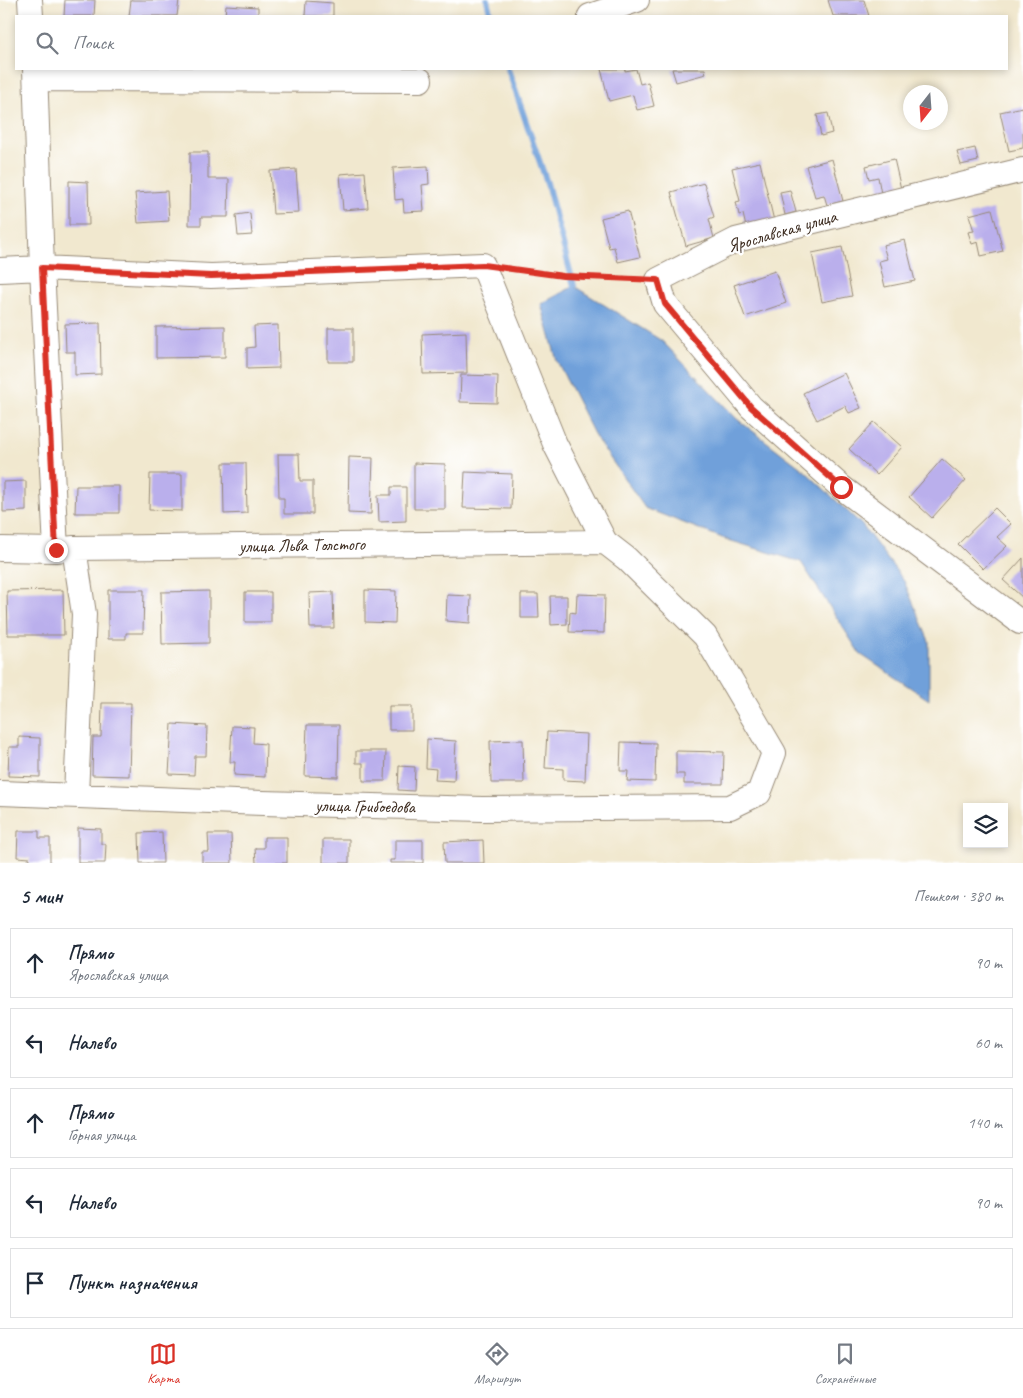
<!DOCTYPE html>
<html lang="ru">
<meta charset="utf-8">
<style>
:root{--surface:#fff;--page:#f2f2f3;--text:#1f2937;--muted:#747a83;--line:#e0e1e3;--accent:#d93025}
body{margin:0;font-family:Caveat,sans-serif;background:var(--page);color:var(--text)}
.controls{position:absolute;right:15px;bottom:15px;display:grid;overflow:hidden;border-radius:0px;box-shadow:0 2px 8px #0003}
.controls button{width:45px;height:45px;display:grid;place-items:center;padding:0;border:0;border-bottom:1px solid var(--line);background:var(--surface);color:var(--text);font:25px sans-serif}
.compass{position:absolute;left:903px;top:85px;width:45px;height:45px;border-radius:50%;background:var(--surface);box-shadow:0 2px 8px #0003;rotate:197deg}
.stop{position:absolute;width:15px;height:15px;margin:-11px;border:4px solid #d93025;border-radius:50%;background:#fff}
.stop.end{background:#d93025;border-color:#fff;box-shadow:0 1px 5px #0008}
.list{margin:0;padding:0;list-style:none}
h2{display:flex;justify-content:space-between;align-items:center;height:65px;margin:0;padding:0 20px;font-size:21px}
h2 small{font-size:16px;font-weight:400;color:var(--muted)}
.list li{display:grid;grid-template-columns:32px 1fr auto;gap:15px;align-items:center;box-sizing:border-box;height:70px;margin:0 10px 10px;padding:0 10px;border:1px solid var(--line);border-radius:0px}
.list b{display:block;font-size:19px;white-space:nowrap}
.list p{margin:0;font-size:16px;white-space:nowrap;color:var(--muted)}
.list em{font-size:16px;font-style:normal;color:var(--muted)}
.icon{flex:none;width:28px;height:28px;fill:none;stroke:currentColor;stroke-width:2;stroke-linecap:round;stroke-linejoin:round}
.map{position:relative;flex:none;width:1023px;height:863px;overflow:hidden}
.search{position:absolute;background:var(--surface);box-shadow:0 2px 8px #0003;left:15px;right:15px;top:15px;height:55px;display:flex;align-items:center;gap:12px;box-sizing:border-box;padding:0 18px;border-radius:0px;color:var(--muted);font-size:19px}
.sheet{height:465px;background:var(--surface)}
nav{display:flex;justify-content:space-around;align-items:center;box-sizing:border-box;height:70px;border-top:1px solid var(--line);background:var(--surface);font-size:14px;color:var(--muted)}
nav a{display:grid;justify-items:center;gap:2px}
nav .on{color:var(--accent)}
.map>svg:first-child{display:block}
.water{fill:#6fa0da;stroke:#55657c}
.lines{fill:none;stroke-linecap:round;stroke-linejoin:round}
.stream{stroke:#6fa0da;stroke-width:6}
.building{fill:#baafec}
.minor-casing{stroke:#968976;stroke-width:26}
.path{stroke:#968976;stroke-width:3;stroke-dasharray:1 4;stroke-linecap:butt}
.minor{stroke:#fff;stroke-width:24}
.route{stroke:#d93025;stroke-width:6}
.labels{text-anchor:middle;stroke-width:4.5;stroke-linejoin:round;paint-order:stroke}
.street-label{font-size:18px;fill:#3b2a1e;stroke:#fff}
</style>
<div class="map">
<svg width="1023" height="863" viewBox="0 0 1023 863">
<rect width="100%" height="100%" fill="#fff"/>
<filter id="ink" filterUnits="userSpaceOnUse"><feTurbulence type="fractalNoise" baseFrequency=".02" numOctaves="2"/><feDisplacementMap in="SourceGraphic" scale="10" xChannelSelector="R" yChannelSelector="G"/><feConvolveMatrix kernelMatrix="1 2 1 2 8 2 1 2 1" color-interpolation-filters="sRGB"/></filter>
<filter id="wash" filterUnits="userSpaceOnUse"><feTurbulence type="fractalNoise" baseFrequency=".0096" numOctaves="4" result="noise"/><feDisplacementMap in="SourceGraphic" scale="20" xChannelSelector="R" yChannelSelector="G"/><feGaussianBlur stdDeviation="1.12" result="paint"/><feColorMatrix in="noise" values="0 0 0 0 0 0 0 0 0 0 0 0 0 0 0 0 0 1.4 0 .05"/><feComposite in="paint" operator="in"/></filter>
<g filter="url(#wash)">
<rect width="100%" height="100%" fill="#f1e8cf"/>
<path class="water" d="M574,286l88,55 75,78 68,52 57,54 42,56 25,60v59l-69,-46 -59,-92 -76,-23 -80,-31 -49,-70 -39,-77 -16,-57z"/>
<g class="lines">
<path class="stream" d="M487,0l4,16
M508,69l39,114 27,103"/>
</g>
<g id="blocks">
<path class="building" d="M65,0h30l-1,16h-30z
M131,0h48l-2,16h-48z
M828,0h36l5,16h-36z
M306,1l27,2v13h-28z
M226,5l32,2v9h-33z
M601,69h24v2l11,-2 4,15 8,-2 6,24 -17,4 -4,-15 -24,6z
M672,69h33l1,5 -30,8z
M1023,107v41l-14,3 -9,-39z
M828,113l4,20 -11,3 -4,-21z
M975,148l3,13 -17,4 -4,-13z
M190,152h18v27h21l-1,38h-27v8h-12z
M832,159l11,42 -16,4 -3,-10 -9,2 -9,-31z
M894,159l7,30 -20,5 -3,-17 -9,2 -3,-13z
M760,162l14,59 -28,6 -3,-13 -4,1 -3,-13 4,-1 -8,-33z
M428,166l1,18 -7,1 2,26 -20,1 -1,-13 -8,1 -2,-32z
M296,169l3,44 -26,1 -3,-43z
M365,172l3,36 -25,2 -3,-36z
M69,181l19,1 1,43h-20z
M704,183l10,34 -5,2 5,19 -28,8 -15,-54z
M790,190l6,22 -11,3 -5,-23z
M167,191l2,30 -31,2 -3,-30z
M992,209l11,42 -22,5 -3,-14 -6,2 -4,-12 6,-1 -5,-16z
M628,211l12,46 -22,5 -4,-15 -5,1 -8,-30z
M250,213l2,22 -14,1 -2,-21z
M905,240l10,41 -30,6 -6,-26 8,-2 -4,-14z
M842,247l10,49 -30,6 -10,-49z
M775,271l11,32 -41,14 -11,-32z
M100,323l1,51 -26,1v-23h-9l-1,-28z
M278,325l1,43 -32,1v-21l8,-1 -1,-21z
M225,326v31l-69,1v-31z
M328,328h25v34h-25z
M466,332l1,41 -44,1 -1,-40z
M844,373l17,35 -12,5 -4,-7 -28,14 -14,-27z
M461,375l37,1 -1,27 -37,-1z
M874,422l28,25 -25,28 -28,-26z
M278,454h21l1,27h13v33h-29v-16h-5z
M349,457l24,1 -2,56 -23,-1z
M942,459l24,21 -34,38 -23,-21z
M223,463h23l1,50 -23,1z
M414,463l31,1v45h-31z
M465,472l47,2 -1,35 -48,-1z
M150,474h32v37l-33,-1z
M26,481v30l-23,1v-30z
M76,486h43v27h-44z
M391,487h15v34l-27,1 -1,-27h13z
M995,508l16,16 -14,13 10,9 -24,23 -25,-25z
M1023,558v40l-20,-18z
M63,590l1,45h-56l-1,-44z
M108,590h36l-1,43h-17v6h-18z
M365,590l31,1 -1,32 -30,-1z
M209,591v52l-47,1 -1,-52z
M245,592h26v30h-26z
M333,592l1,36h-24l-1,-35z
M521,594h17l1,24h-18z
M577,594l28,1 -1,38 -35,-1 1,-20 6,1z
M447,595l24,1 -1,27 -24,-2z
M550,596h17v28l-16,1z
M102,703h29l-2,73 -37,-1 1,-38h8z
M389,706h23v24h-23z
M172,724l35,2 -1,30h-11l-1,19 -25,-1z
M307,725h32l-1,52 -33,-1z
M232,726l22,1 -1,16 13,1 -1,33 -31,-2 1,-13h-5z
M547,732l40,2 -2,47 -22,-1v-11l-18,-1z
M19,737l21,1v39l-32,-1 1,-29h10z
M427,739l29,2 -2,40 -19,-1 1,-11 -10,-1z
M523,740l1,43h-33l-1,-42z
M621,742l35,1 -1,39 -28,-1 1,-10h-8z
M356,751h30l-1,30h-22v-18h-7z
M676,751l48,1 -1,32h-39v-10h-8z
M399,766l16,1 -1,24 -16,-1z
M78,828l23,1v15h5l-1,19h-27z
M18,831h21v7h11v25h-21l1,-5 -13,-1z
M162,832l1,31h-23l-1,-30z
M208,834h23l1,29h-30v-11h7z
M264,837h23v26h-31l-1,-15h9z
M323,839h26v24h-26z
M395,840h28v23h-33v-3h5z
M483,840l1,23h-39l-1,-21z"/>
</g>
</g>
<g filter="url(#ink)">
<use href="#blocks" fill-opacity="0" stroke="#968976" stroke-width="1"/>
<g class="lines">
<g class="minor-casing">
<path id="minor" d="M30,0l1,16
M590,16l47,-16
M35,69l7,199 14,282
M36,79l384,1
M0,270l42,-2 169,8 272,-11 72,179 50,98 22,17 78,77 69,117 -15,40 -29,14 -248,2 -219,-6 -263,-10
M74,548l10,66 -8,181
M0,549l56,1 18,-2 531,-6
M1020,622l-179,-135 -90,-80 -86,-103 -7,-24 78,-40 287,-70"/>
</g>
<path class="path" d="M509,269l54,7 74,3"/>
<use href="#minor" class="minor"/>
</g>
</g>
<g class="lines" filter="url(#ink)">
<path class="route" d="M56,550l-14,-282 169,8 272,-11 80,11 95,4 7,24 86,103 90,80"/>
</g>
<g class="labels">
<g class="street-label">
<text transform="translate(782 231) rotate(-16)" y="6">Ярославская улица</text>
<text transform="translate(302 545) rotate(-1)" y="6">улица Льва Толстого</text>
<text transform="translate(365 806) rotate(1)" y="6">улица Грибоедова</text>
</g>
</g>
</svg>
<div class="controls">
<button><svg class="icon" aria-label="layers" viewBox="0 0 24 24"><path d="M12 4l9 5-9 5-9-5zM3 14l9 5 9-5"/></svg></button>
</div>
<svg class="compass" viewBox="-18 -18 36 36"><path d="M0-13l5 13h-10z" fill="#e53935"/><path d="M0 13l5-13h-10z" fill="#747a83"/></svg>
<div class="stop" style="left:841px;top:487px"></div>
<div class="stop end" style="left:56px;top:550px"></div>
<div class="search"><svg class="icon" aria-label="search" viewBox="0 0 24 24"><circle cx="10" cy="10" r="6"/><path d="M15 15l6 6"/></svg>Поиск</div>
</div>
<section class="sheet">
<h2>5 мин<small>Пешком · 380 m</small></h2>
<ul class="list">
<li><svg class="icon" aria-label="ahead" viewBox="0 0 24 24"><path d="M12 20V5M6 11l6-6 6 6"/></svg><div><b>Прямо</b><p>Ярославская улица</p></div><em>90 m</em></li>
<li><svg class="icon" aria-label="left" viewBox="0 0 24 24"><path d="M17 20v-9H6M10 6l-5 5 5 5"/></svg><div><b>Налево</b></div><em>60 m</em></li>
<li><svg class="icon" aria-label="ahead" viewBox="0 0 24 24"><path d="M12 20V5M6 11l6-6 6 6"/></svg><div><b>Прямо</b><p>Горная улица</p></div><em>140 m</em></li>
<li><svg class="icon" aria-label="left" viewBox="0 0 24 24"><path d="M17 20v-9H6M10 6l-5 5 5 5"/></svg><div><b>Налево</b></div><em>90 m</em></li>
<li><svg class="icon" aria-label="arrive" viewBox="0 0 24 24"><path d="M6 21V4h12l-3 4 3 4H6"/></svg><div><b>Пункт назначения</b></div></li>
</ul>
</section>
<nav>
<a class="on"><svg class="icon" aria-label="map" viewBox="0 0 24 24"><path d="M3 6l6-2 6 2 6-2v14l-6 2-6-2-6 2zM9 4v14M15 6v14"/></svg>Карта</a>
<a><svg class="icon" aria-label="directions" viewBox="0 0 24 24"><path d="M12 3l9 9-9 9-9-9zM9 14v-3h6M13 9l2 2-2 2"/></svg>Маршрут</a>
<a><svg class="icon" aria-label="saved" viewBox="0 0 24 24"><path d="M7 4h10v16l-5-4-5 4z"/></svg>Сохранённые</a>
</nav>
